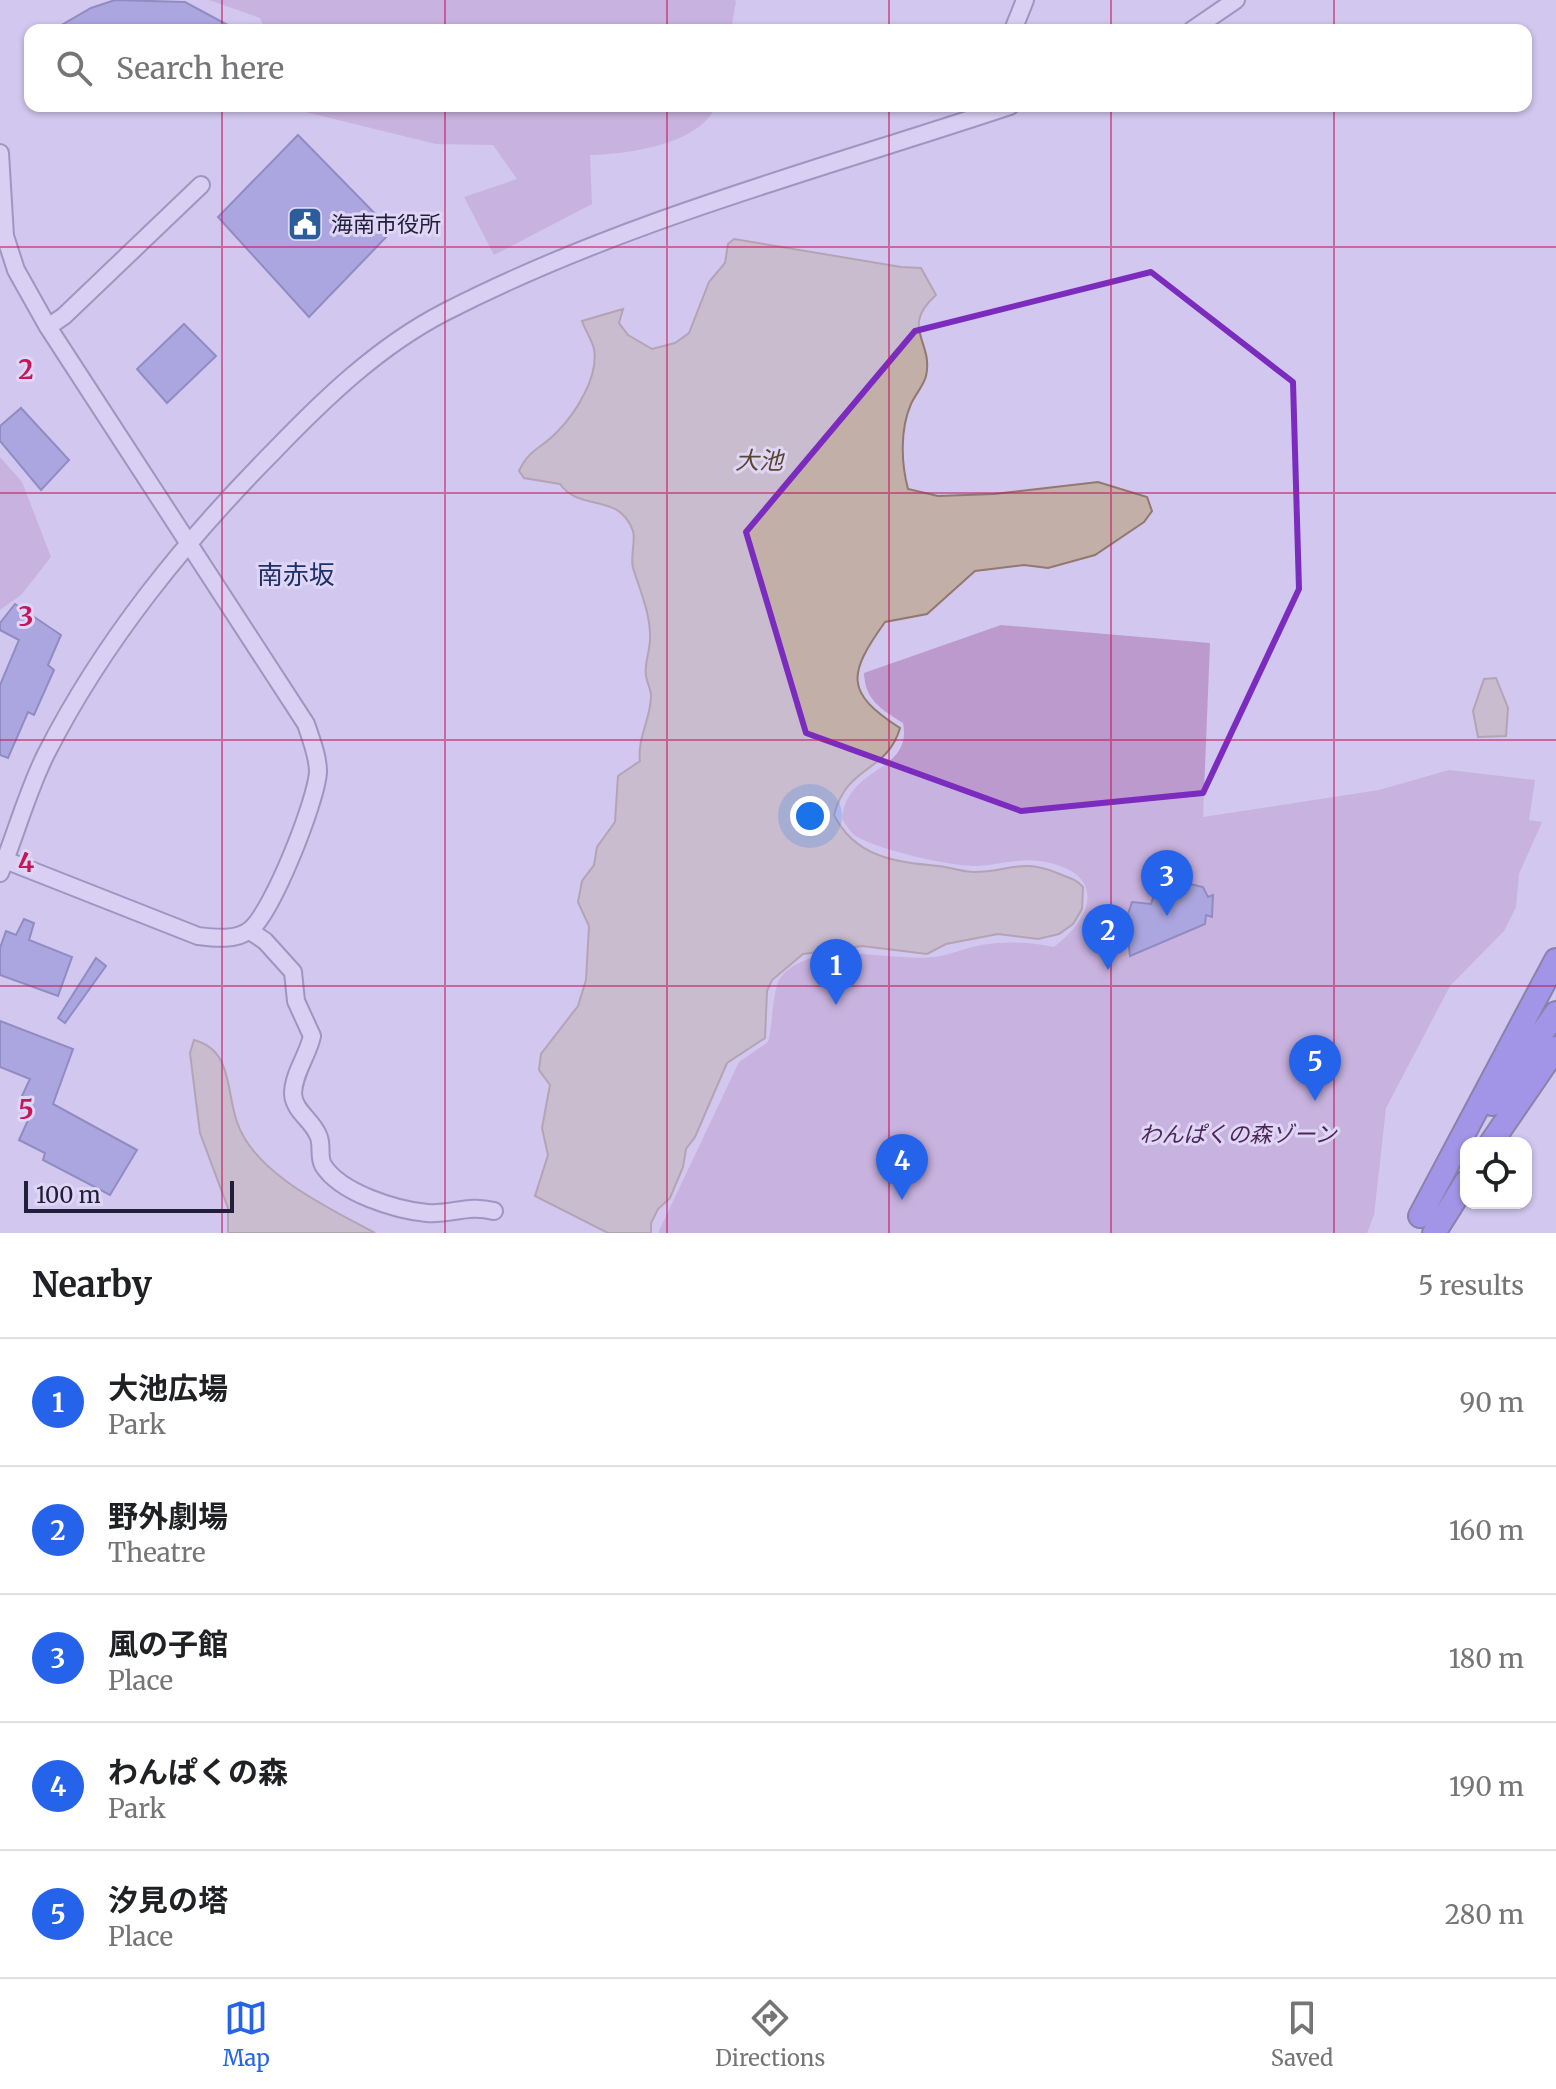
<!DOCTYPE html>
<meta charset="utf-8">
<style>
:root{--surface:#fff;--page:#f6f6f6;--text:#202124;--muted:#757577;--line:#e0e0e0;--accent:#2563eb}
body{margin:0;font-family:Merriweather,"Noto Sans JP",serif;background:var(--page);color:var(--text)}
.controls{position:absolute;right:24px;bottom:24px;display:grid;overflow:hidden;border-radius:16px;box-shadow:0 2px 6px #0004}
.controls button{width:72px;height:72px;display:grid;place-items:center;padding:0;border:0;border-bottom:2px solid var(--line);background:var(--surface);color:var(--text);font:40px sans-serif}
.scale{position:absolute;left:24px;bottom:20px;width:210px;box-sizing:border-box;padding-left:8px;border:4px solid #21203b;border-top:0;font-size:22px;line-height:28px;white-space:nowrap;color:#21203b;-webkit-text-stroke:6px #dfd6f6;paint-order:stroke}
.you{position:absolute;left:810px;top:816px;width:28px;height:28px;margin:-20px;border:6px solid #fff;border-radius:50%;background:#1a73e8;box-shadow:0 0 0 12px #1a73e833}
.badge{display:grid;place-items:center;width:52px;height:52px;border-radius:50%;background:var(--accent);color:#fff;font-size:26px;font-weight:700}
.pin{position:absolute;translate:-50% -66px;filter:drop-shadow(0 2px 4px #0008)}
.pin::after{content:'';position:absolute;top:42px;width:28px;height:24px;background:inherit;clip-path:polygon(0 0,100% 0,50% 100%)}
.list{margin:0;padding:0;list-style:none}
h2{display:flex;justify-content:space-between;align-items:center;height:104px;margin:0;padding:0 32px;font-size:34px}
h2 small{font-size:26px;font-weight:400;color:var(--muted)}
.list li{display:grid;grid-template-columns:52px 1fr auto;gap:24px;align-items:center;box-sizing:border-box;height:128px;padding:0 32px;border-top:2px solid var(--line)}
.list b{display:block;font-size:30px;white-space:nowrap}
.list p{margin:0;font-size:26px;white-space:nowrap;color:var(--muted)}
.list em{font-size:26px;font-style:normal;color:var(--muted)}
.icon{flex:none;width:44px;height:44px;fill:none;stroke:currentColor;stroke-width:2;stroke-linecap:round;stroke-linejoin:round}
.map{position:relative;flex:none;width:1556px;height:1233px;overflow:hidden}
.search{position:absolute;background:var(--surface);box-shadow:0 2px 6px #0004;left:24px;right:24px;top:24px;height:88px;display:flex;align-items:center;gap:20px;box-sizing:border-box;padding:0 28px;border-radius:16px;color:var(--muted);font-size:30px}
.sheet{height:744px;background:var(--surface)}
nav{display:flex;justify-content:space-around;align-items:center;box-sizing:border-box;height:112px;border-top:2px solid var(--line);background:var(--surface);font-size:22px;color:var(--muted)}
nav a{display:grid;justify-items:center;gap:4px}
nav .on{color:var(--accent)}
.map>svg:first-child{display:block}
.green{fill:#bd9acd}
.water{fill:#c2afa8;stroke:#91796e;stroke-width:2}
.building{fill:#7d7fcd;stroke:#42458a;stroke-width:2}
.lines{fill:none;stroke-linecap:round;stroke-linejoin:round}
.minor-casing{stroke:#605c8b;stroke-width:20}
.highway-casing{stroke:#313059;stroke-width:26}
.minor{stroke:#e2daf9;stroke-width:16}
.highway{stroke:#6858dd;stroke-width:22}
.marked{fill:none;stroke:#7b2cbf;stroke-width:6;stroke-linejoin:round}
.grid{fill:none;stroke:#c2185b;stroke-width:2;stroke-opacity:0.55}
.labels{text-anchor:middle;stroke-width:6;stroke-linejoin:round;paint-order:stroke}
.poi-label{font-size:22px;fill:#21203b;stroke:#dfd6f6;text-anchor:start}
.park-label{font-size:22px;font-style:italic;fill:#4e2657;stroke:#dfd6f6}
.water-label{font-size:24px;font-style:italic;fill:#5a452f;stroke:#dfd6f6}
.quarter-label{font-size:26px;fill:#1f3068;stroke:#dfd6f6}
.grid-label{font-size:26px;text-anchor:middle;font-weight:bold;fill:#c2185b;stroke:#dfd6f6;stroke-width:6;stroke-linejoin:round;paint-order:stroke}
</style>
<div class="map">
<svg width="1556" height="1233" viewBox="0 0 1556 1233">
<rect width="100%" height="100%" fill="#d1c7ef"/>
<path class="green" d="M209,0h525l2,1 -5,29h-466l-5,-12z
M281,106h435c-17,39 -89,48 -126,49l2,49 -98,51 -30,-58 53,-18 -24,-34 -57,-1z
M0,457l22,25 29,75 -29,37 -22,16z
M1001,625l209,18 -7,174 176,-27 70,-20 86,10 -6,40 13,2 -23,52 -3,33 -12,24 -54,55 -64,122 -12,107 -7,18h-709l81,-171 29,-20c5,-16 4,-54 13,-65 34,-40 108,-15 153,-20 16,-2 32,-9 47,-12 26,-4 48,-3 73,2 44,-34 50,-76 -14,-86 -22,-3 -41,4 -62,5 -26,1 -105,-17 -125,-32 -4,-4 -8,-11 -11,-15 5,-54 71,-46 61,-96 -22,-14 -38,-23 -39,-50z"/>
<path class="water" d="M734,239l167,28 20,1 15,27c-37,33 -2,46 -10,81 -2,9 -11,19 -15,28 -11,25 -10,59 -3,85l30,7 56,-2 104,-12 49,15 5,14 -8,11 -49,33 -47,13 -24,-3 -49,6 -48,43 -42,8c-37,52 -41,70 15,106 -13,45 -53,36 -66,87 21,42 61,47 104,51 12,1 23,6 36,6 34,0 47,-14 83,1 11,5 18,5 26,14l-1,22 -9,15 -14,10 -21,5 -40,-5 -52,10 -19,10 -65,-8 -59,8 -31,26 -5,11 -2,47 -38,25 -32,74 -9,12 -3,18 -13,31 -12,11 -7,14v10h-43l-73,-37 13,-41 -6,-27 8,-43 -11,-15 2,-16 37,-48 8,-26 3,-54 -11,-24 4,-21 12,-16 3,-18 18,-25 3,-46 22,-15c-3,-24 12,-44 11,-67 -1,-6 -4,-12 -5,-18 -2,-12 4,-25 4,-37 1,-24 -10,-49 -17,-71 -3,-12 3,-27 0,-37 -15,-40 -52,-18 -73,-47l-36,-6 -5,-7c11,-23 22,-22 38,-39 19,-19 42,-56 37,-83 -2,-9 -9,-19 -12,-28l41,-12 -4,14 9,12 24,14 23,-6 14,-10 20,-51 16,-19 3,-19z
M1496,678l12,30 -2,28 -28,1 -5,-26 11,-32z
M194,1040c39,10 32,52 43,82 17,52 94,87 138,111h-147v-25l-28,-75 -10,-80z"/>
<path class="building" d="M115,0l70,2 52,28h-184l38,-22z
M298,135l94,96 -83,86 -91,-100z
M184,324l32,32 -49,47 -30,-34z
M21,408l48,52 -28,30 -41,-49v-15z
M15,604l46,31 -13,30 6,5 -20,45 -6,-3 -20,46 -8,-3v-70l19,-45 -19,-10v-7z
M1177,875l1,6 25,6 5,10 5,-2 -1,22 -6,-2 -1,9 -75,32 -4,-36 6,-18 19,2 4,-12 10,-6 -2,-5z
M24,919l10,4 -5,17 43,17 -14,39 -58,-21v-27l6,-17 10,4z
M96,958l10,8 -41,57 -7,-5z
M0,1021l73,28 -20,55 84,46 -27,45 -67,-35 2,-7 -26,-13 15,-33 -13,-9 9,-19 -30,-12z"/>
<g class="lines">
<g class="minor-casing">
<path id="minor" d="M1013,30l12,-30
M1192,30l44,-30
M0,153l5,83 11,34 32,57 258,397c5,15 12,32 12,48 -2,30 -45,138 -67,157 -14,12 -37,9 -53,7l-193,-76
M48,327l16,-11 137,-131
M0,873c16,-39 27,-81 46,-119 58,-114 139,-213 228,-303 51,-53 105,-105 171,-139 177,-91 376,-143 565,-206
M250,931l15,10 28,31 3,29 16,35c-4,19 -19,38 -19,58 1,17 19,26 25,41 5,9 0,21 5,30 17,28 73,45 104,48 25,2 40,-9 67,-2"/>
</g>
<g class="highway-casing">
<path id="highway" d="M1492,1104l64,-91
M1491,1143l65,-95
M1420,1216l136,-256
M1434,1233l32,-51"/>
</g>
<use href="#minor" class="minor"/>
<use href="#highway" class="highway"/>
</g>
<path d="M0 0H1556V1233H0ZM1151,272l142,110 6,207 -96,204 -182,18 -215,-78 -60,-201 169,-201z" fill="#d1c7ef" fill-opacity=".55" fill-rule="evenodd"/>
<path class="marked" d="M1151,272l142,110 6,207 -96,204 -182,18 -215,-78 -60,-201 169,-201z"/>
<path class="grid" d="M222,0v30M445,0v30M667,0v30M889,0v30M1111,0v30M1334,0v30M222,106v1127M445,106v1127M667,106v1127M889,106v1127M1111,106v1127M1334,106v1127M0,247h1556M0,493h1556M0,740h1556M0,986h1556"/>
<defs>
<g id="civic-square" transform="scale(1.8)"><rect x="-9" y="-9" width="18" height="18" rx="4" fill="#2c5d9a" stroke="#dfd6f6"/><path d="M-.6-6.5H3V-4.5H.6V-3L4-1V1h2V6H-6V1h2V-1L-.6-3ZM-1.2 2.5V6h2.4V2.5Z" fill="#fff"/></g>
</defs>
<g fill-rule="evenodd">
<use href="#civic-square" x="305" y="224"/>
</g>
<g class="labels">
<g class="poi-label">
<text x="331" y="232">海南市役所</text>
</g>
<g class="park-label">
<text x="1238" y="1142">わんぱくの森ゾーン</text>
</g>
<g class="water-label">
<text x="759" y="469">大池</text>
</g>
<g class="quarter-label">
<text x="296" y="584">南赤坂</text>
</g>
</g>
<g class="grid-label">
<text x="26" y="379">2</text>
<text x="26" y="626">3</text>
<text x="26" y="872">4</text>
<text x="26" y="1119">5</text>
</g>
</svg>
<div class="controls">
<button><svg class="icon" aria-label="locate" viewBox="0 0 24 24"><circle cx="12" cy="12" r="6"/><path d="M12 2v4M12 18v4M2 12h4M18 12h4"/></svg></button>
</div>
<div class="scale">100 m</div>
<div class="you"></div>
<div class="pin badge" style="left:836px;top:1005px">1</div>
<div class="pin badge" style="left:1108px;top:970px">2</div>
<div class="pin badge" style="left:1167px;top:916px">3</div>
<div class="pin badge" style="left:902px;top:1200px">4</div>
<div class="pin badge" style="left:1315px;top:1101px">5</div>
<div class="search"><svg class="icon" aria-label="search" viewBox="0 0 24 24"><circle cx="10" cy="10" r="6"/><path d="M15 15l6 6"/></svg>Search here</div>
</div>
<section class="sheet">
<h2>Nearby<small>5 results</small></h2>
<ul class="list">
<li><span class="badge">1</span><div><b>大池広場</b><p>Park</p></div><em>90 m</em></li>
<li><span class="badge">2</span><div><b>野外劇場</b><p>Theatre</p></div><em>160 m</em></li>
<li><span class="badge">3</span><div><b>風の子館</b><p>Place</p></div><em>180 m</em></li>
<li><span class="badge">4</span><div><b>わんぱくの森</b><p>Park</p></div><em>190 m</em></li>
<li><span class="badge">5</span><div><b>汐見の塔</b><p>Place</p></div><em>280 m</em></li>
</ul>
</section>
<nav>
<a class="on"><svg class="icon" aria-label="map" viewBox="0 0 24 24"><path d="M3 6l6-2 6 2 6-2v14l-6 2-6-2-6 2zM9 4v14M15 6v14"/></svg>Map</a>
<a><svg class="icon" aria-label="directions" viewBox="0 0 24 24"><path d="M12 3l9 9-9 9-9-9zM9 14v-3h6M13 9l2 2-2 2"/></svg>Directions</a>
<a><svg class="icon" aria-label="saved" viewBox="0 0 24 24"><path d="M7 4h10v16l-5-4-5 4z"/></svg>Saved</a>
</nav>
